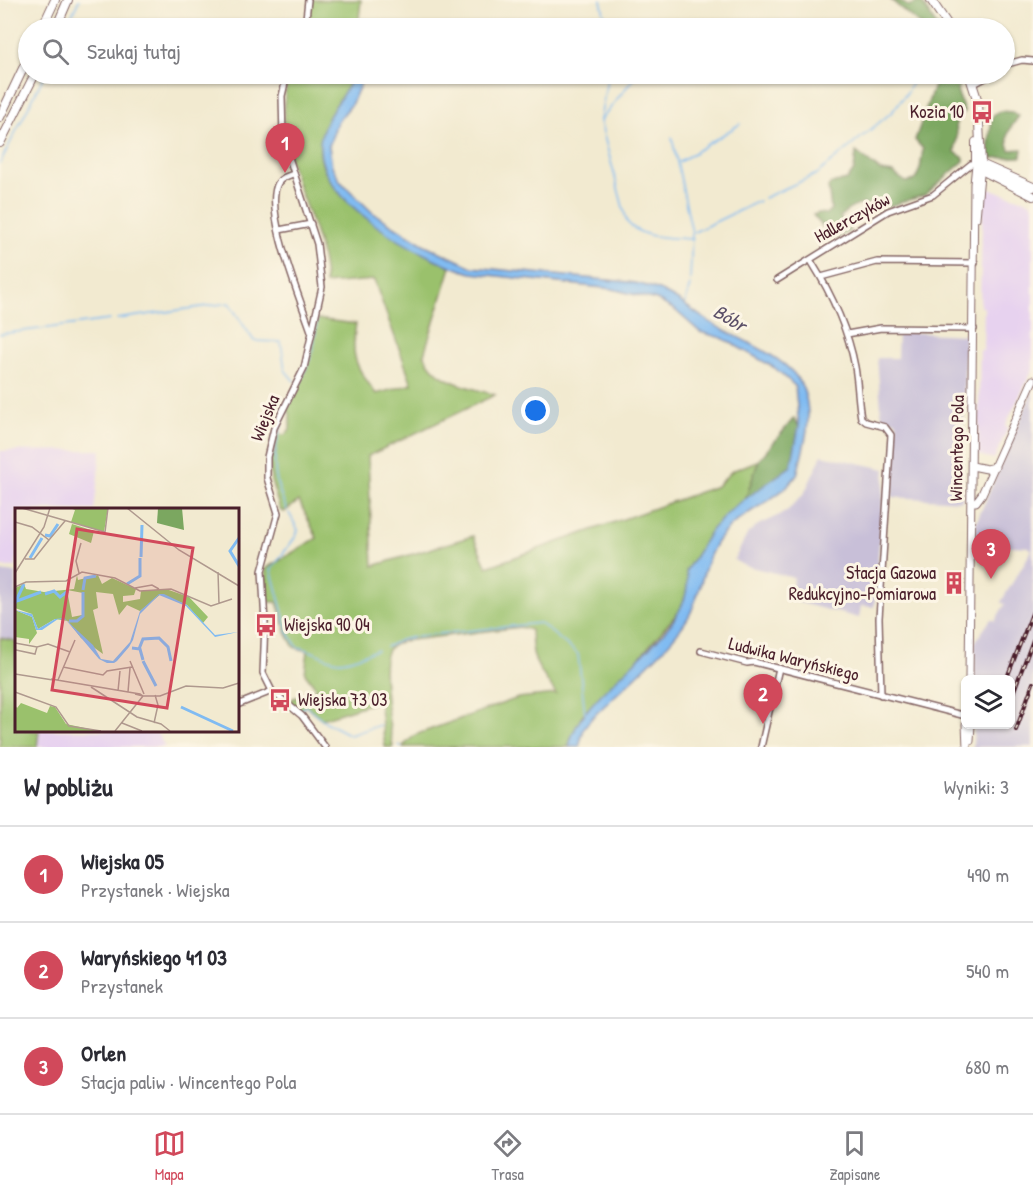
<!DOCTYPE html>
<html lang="pl">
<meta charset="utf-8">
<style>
:root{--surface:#fff;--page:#f2f2f3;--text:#2b2b33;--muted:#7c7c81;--line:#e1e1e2;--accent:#d1495b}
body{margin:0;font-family:"Patrick Hand",sans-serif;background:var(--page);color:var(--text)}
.controls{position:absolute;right:18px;bottom:18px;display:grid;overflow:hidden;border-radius:9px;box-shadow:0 2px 4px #0004}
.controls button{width:54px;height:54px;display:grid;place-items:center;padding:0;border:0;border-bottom:2px solid var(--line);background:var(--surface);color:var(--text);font:30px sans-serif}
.you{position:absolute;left:536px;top:411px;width:21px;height:21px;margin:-15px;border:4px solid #fff;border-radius:50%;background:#1a73e8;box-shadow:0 0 0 9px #1a73e833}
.badge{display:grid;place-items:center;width:39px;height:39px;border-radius:50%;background:var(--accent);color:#fff;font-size:20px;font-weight:700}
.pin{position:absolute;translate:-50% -50px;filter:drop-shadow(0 2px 3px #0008)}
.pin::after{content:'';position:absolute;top:32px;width:21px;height:18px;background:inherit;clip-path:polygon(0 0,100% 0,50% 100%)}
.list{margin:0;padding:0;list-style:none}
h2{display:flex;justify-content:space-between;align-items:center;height:78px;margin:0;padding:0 24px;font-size:26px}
h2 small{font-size:20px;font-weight:400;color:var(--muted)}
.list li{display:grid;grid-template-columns:39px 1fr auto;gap:18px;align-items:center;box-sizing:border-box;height:96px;padding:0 24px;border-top:2px solid var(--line)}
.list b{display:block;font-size:22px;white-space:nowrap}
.list p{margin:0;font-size:20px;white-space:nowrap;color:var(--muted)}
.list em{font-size:20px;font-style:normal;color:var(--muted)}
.icon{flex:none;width:33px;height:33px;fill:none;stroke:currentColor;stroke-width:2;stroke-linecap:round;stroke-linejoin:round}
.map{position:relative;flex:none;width:1033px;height:747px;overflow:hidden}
.search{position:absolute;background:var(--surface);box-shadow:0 2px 4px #0004;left:18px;right:18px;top:18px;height:66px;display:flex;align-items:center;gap:15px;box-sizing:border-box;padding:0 21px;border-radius:33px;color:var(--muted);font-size:22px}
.sheet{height:366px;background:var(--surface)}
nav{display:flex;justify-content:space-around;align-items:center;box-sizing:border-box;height:84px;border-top:2px solid var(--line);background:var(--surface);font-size:16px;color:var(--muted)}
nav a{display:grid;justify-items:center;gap:3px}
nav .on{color:var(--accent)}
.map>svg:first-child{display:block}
.built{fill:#e7d2ef}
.industrial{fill:#c8bfd8}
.green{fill:#9ac16c;stroke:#72704c;stroke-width:1.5}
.forest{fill:#7ba760;stroke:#626346;stroke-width:1.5}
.water{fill:#80bbf2;stroke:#656d8e;stroke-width:1.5}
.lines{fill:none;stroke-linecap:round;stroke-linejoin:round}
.stream{stroke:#80bbf2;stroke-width:1.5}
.minor-casing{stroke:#856665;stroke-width:8}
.tertiary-casing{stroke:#856665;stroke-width:9}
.secondary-casing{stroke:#856665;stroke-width:10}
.primary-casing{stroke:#856665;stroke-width:10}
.minor{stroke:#fff;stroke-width:5}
.tertiary{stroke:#fff;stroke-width:7}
.secondary{stroke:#fff;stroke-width:8}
.primary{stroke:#fff;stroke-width:8}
.rail-casing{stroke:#4a1f2b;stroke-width:4}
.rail{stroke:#fcf5e5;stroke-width:1.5;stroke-dasharray:4.5;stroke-linecap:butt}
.labels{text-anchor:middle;stroke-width:6;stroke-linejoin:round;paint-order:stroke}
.poi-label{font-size:18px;fill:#4a1f2b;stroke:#fcf5e5;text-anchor:end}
.street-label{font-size:18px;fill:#4a1f2b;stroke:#fcf5e5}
.water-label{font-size:20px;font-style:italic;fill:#5a4e67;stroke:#fcf5e5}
.inset-river{fill:none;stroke:#80bbf2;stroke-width:3}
.inset-road{fill:none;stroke:#af998e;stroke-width:1.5}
.view{fill:#d1495b;fill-opacity:0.15;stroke:#d1495b;stroke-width:3}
.inset-edge{fill:none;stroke:#4a1f2b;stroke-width:3}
</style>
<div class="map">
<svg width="1033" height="747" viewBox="0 0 1033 747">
<rect width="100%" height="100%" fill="#fcf5e5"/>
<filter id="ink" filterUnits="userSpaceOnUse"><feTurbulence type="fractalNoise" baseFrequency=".0167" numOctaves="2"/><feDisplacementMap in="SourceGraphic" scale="12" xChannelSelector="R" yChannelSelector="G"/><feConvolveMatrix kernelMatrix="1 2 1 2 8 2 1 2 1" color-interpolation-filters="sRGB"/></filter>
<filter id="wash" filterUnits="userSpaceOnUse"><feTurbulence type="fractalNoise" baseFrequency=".008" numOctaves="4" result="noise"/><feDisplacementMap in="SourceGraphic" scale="24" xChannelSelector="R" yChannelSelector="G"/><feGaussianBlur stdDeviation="1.35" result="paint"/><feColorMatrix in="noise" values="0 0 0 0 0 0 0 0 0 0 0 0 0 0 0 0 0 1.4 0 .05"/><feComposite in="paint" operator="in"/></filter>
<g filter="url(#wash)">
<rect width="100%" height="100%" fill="#f2ead0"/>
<path class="built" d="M987,188l44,14 2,4v163l-28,57 3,2 -14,31 -16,-4 2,-105h3l1,-43h-4l3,-111 2,1z
M101,450l-7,60h-78v57h-16v-116z
M39,730l107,1 11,2 8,14h-128z"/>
<path class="industrial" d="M898,332l67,3 -3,166 -70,-4 5,-74 -2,-3h-13l-5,-62h20z
M1033,390v357h-60l1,-22 36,-1v-44l-36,-1 1,-37 16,-23 4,2 10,-17 -4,-2 31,-52 -4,-3 -52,-3v-21z
M822,455l63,14 -11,138 -13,-1 -2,12 -70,-18 5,-22 -51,-13 -9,-5 14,-27 10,-8 28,-13 18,-18z
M0,571l16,2v68l-16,-3z"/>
<path class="green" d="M312,0h49l-3,28h-50z
M289,74h64c-8,23 -27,40 -32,65 -13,58 88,107 130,128l-27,87c11,29 44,32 71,41l-127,61 5,110 100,-30 14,31 230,-81 15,-15 27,-11 -14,40 -11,7 -44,78 -10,25 -47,55 -50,49 -12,24 -2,9h-167l13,-12 103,-37 38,-4c-18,-28 -24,-28 -25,-64l-11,-3 -118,14c-6,3 -13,5 -15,11 -8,16 3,76 6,95h-8l-6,-46 -57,18 -16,-13 -6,5 -11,-11 28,-11 -12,-16 3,-22 -14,-4 -7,-13 -10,-32h-9l-3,-33 52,-31 -18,-37 -15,11 -4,-2 -9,-29 -2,-24 5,-3 3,-20 8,1 5,-6v-16l-4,-4 20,-39 11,-51 39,5c-6,36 0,41 20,70l36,-10 -38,-104 -49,4c-1,-56 -39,-105 -41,-160 -1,-18 1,-34 5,-50z
M0,638l16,3v89l23,1 -2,16h-37z"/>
<path class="forest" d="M891,0h8l9,6 13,-5 17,27h-14z
M948,74h11l3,6 -5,10 7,21 -8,10 1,16 -2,15 9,6v3l-39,34 -45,14c-12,-11 -31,-2 -40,8l10,14 -16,9 -21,-25 5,-2 8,1 5,-5 -3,-22 3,-3 16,-4 7,-10 2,-18 25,19 12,2 13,9 9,-2 5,-11 3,-20 -8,-9 21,-60z
M1000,111l12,1 7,4c-9,12 -15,19 -9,34l12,-1 -1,8 -30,1 -3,-4 4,-37z
M794,418l5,8 -8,40 -46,34 14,-40z"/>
<path class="water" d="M353,74h12l-14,31 -14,17 -8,24 3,20 8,15 33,32 50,31 49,23 156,15c14,2 27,5 39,12 15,7 25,17 38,25 27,19 84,36 97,67 13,30 2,59 -5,89 -19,27 -59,37 -78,64 -16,23 -17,49 -28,73 -15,32 -74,80 -101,108l-6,8 -5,19h-10c9,-61 132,-111 117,-176l26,-42 22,-22 57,-41 8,-40 -4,-40 -20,-18 -53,-30 -22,-6 -25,-22 -18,-10 -45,-11 -141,-16c-48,-14 -156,-70 -151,-130 2,-26 25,-45 33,-69z"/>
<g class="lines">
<path class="stream" d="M601,0l6,28
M66,28l13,-28
M727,28l6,-2
M637,74l-37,47 27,101c15,18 43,15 66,17
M909,88l8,-14
M600,120l8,-46
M672,138l20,95
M679,162l61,-38
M0,163l45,-89
M764,198l53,-24 75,-62 16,-21
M690,281l2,-48 67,-32
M685,303l5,-18
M117,319l112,-16 25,38 27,1 4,28 9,11
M0,334l110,-14
M299,386l14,-35 4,-30
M287,510c-18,-35 -14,-63 -1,-99 3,-9 9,-17 12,-25
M289,513l9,17 -2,6 -25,34 17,62 9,15c15,2 27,13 42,14 11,0 26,-7 38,-11
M386,647l15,-7 17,-4 122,-13 38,31 7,59
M301,709l5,-3 21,17 23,12 30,-10
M399,745l3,2"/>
</g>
</g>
<g filter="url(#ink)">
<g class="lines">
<g class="minor-casing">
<path id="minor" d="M305,28l3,-28
M1004,65l18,-5 11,1
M287,74l-5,22 1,43 34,105 5,43 -18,81 -30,60 -7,29v21l11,35 -16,58 3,52 -2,50 9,18 30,25 23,31
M972,85l21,-11
M293,174c-6,2 -12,4 -15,9 -15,27 23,118 33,148
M279,230l32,-6
M811,261c20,32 37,68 44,106 3,17 3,34 6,51l5,4 19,5 6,8 -12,183 2,77
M821,277l56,-15 98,1
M777,280l111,-69 45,-16 38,-31
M847,334l34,-6 93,1
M701,651l46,12 7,-1 212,54
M237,705l35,-14
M761,747l18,-79"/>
</g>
<g class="tertiary-casing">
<path id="tertiary" d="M972,466l15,3 8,-2
M971,502h5l6,-8 51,-114
M969,680l5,-496 2,-20h5l-5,54
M966,724l1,23
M970,741l1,-17"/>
</g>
<g class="secondary-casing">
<path id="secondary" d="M931,0l19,28
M969,74l9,28 3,62 52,23
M976,142v22l5,6 52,26"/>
</g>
<g class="primary-casing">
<path id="primary" d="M42,28l13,-28
M56,28l12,-28
M0,117l28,-59
M0,143l35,-69"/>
</g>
<use href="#minor" class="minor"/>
<use href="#tertiary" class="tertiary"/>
<use href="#secondary" class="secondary"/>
<use href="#primary" class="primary"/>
<g class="rail-casing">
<path id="rail" d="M1006,680l27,-69
M1010,701l23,-61
M1016,730l17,-47"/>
</g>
<use href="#rail" class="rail"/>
</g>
</g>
<defs>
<g id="bus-bare" transform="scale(1.8)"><path d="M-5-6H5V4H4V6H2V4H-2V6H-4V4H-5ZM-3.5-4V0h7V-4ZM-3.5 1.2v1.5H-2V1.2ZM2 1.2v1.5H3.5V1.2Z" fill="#d1495b" stroke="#fcf5e5" stroke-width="2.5" paint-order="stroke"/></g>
<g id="building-bare" transform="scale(1.8)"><path d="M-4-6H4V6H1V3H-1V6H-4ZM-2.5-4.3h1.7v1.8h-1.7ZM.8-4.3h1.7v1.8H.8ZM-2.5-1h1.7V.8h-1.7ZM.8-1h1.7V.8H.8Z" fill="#d1495b" stroke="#fcf5e5" stroke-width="2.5" paint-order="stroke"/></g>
</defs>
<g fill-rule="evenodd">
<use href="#bus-bare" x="982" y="112"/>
<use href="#building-bare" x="954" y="583"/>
<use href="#bus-bare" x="266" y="625"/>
<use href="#bus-bare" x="280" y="700"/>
</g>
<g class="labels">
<g class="poi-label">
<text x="964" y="118">Kozia 10</text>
<text x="936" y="579">Stacja Gazowa<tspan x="936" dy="21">Redukcyjno-Pomiarowa</tspan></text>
<text x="284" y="631" text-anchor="start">Wiejska 90 04</text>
<text x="298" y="706" text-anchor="start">Wiejska 73 03</text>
</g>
<g class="street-label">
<text transform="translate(852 218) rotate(-29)" y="6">Hallerczyków</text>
<text transform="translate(265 418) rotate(-68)" y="6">Wiejska</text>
<text transform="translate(957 448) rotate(-89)" y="6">Wincentego Pola</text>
<text transform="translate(794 659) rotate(14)" y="6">Ludwika Waryńskiego</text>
</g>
<g class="water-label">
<text transform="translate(730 318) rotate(30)" y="7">Bóbr</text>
</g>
</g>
<g transform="translate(15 508)">
<rect width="224" height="224" fill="#f2ead0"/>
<path d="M55,0h38l-4,24 -33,-10 4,-12zM57,16l22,7 -3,12 -22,-9zM62,67l1,5 20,-5 4,9 10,-6 24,11 -2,6 -11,1v6l17,-3 1,-8 25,-2 23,8 19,20 -5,6 -16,-18 -26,-11 -21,17 -13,-6 -8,10 -6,-21 -17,-2 2,16 -5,2 10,44 -22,-16 -13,-17 -13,-2 -17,10 -6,-15 -17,-6v-20l9,-4 2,5 18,3 30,-3zM52,82l16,3 -1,22 -10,2zM0,102l17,7 5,16 -8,11v-5l-14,-2zM6,195l26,10 3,-7 5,1 11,17 33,7h-84v-26l2,3z" fill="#9ac16c" fill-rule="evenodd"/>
<path d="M143,0h24l2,22 -27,-7z" fill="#7ba760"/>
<path d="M144,86h5l23,11 28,30 23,-3 -23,5 -29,-31 -27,-11 -19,19 -7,26 -4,7 -12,14 -3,2h-7l-8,-4 -33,-39 -8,-1 -16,11h-6l-4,-13 -17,-7 17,4 6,15 17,-10 9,-1 29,27 8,14 12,2 17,-19 10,-31z" fill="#80bbf2"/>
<path class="inset-river" d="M30,27l5,1 8,-12M224,30l-9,13 9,15M126,49l1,-32M15,50l12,-20M112,76l13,-8v-18M68,82l2,-12 11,-2M30,86l9,-3 6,6 8,-6M2,93l24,-9M0,95l9,-19M54,113h8l6,-5v-24M117,140l8,1 3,11M124,141l4,-10 16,-1 9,9 3,14M128,153l13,25M166,199l52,24"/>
<path class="inset-road" d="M7,0l83,24 3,-24M112,0l52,42 60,36M0,14l17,5 17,13 16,-19M10,51h9l15,-19M203,64l1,32M0,65l29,-46 6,-19M64,65l-3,-12 5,-18M0,79l11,-5 40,-1 16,-9 33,6 25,13 31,-2 40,17 21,-7M120,80l17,-3 7,4M0,135l22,4 11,-3 22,8M1,142l19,4 2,-7M115,153l14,33M48,159l40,8 4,-4 25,-4M0,166l38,6M36,171l89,15 3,2 -8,-2M43,172l17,-40M76,179l46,30 24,7 9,7M103,183l2,-20M0,184l41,15 13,19 32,5M113,184l2,-24M107,215l20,8M139,215l4,-18 -3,-10M100,223l28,-35h17l26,-10 37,2 16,-5"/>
<path class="view" d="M62,21l116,19 -26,160 -115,-18z"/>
<rect width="224" height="224" class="inset-edge"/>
</g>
</svg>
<div class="controls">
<button><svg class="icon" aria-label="layers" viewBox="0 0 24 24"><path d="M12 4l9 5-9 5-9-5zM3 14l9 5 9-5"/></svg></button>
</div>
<div class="you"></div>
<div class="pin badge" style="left:285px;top:173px">1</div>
<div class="pin badge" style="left:763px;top:724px">2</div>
<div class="pin badge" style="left:991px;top:579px">3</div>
<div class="search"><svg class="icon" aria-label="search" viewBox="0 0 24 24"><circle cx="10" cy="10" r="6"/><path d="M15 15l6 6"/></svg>Szukaj tutaj</div>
</div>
<section class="sheet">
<h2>W pobliżu<small>Wyniki: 3</small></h2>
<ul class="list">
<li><span class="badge">1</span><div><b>Wiejska 05</b><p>Przystanek · Wiejska</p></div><em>490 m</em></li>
<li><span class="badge">2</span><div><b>Waryńskiego 41 03</b><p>Przystanek</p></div><em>540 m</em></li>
<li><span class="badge">3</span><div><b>Orlen</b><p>Stacja paliw · Wincentego Pola</p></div><em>680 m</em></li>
</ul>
</section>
<nav>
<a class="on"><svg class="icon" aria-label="map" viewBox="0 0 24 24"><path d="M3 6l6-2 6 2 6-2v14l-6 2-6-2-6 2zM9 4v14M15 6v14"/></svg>Mapa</a>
<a><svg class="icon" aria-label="directions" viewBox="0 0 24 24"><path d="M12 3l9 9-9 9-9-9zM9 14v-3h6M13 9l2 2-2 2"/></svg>Trasa</a>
<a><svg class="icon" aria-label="saved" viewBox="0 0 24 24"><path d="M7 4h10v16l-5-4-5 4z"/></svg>Zapisane</a>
</nav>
